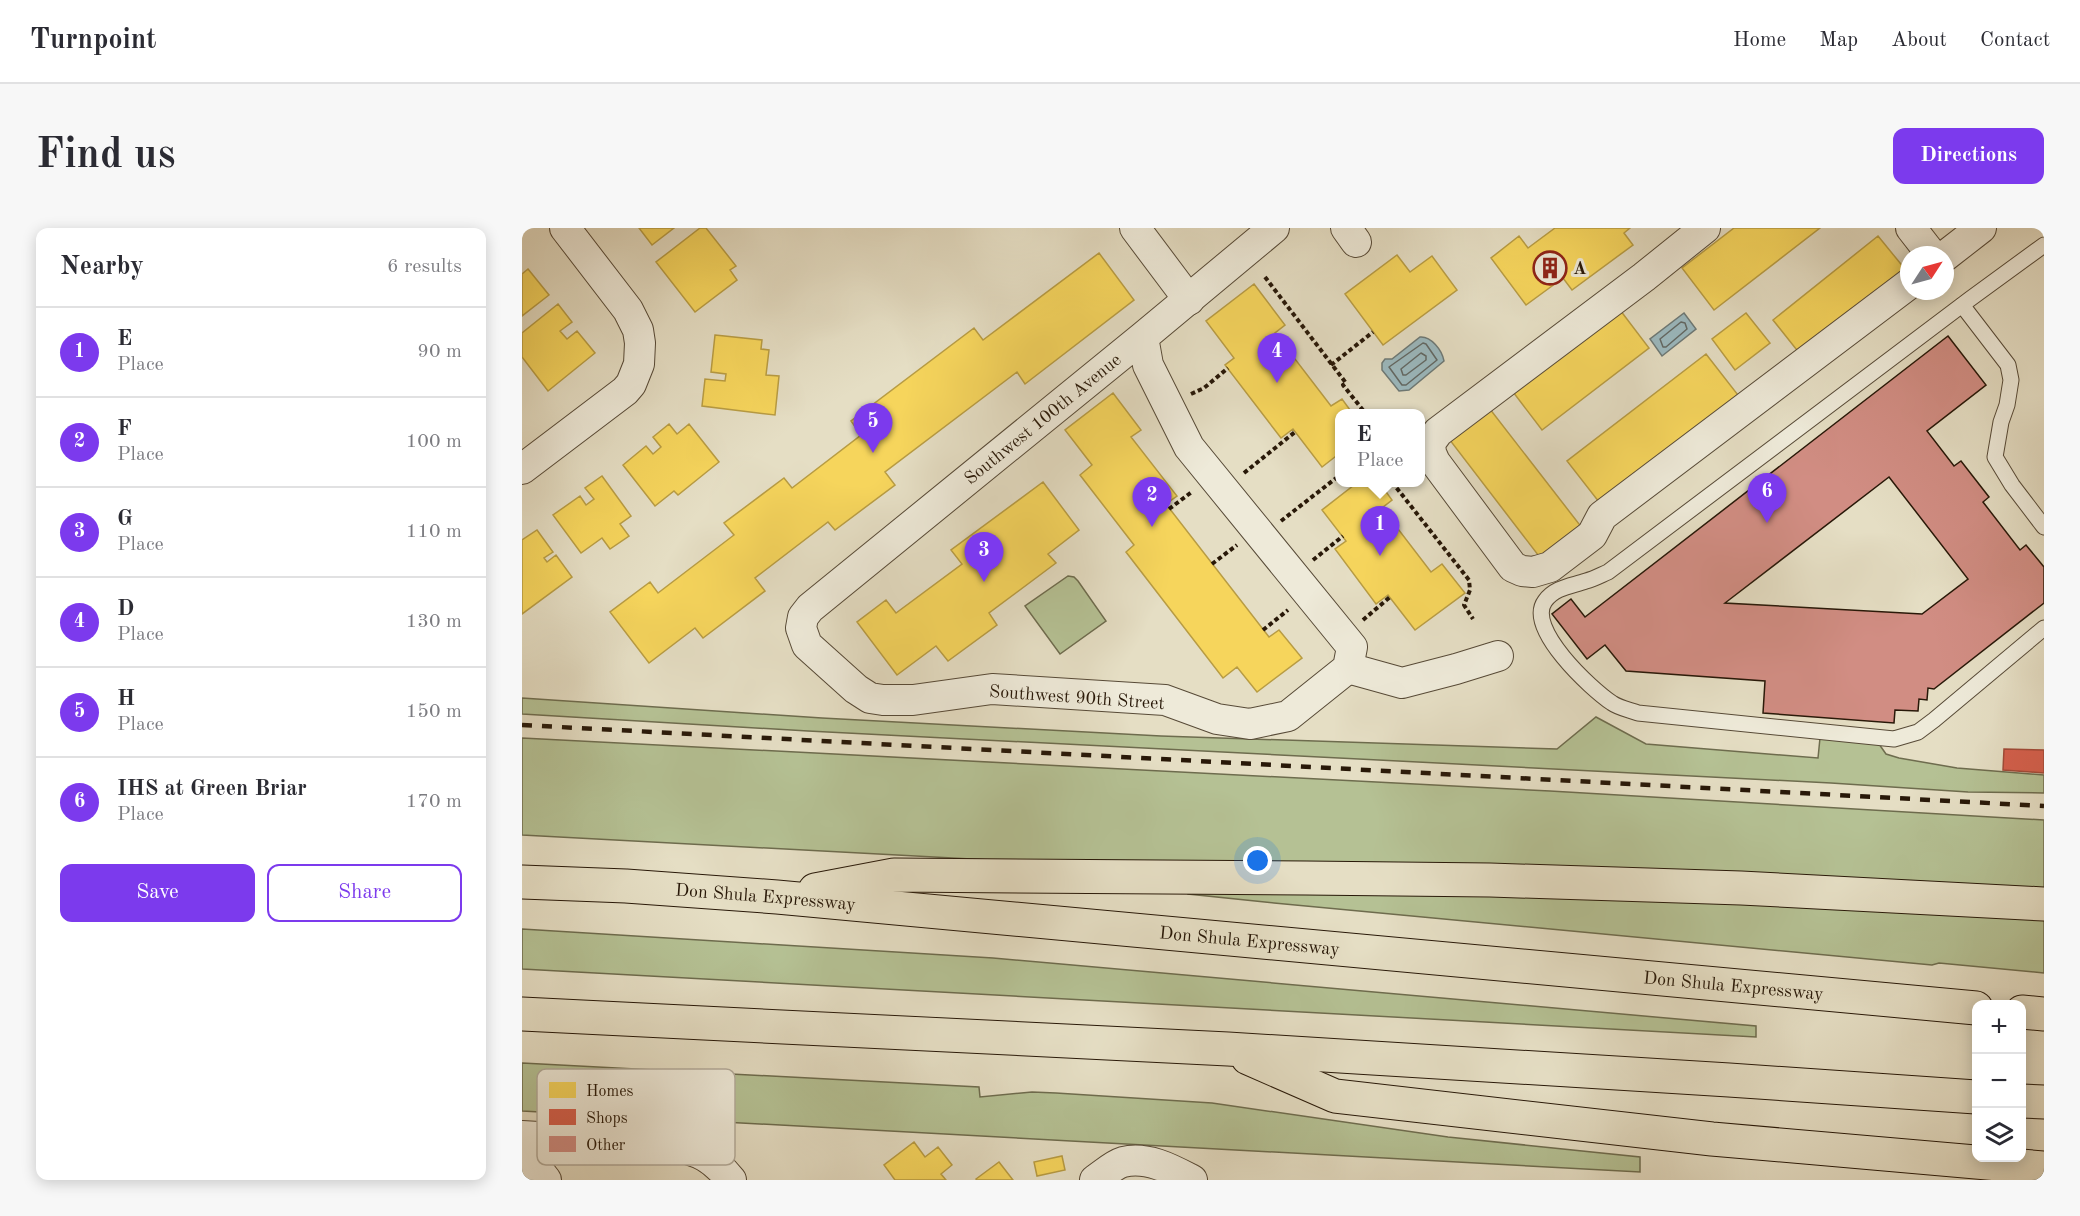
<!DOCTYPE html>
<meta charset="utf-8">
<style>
:root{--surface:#fff;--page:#f7f7f7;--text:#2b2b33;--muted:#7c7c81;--line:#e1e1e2;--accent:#7c3aed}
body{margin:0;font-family:"Old Standard TT",serif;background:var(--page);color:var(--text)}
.controls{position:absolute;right:18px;bottom:18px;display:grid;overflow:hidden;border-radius:12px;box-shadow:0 3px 15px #0003}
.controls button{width:54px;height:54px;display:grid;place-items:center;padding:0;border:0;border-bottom:2px solid var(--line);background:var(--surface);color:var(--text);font:30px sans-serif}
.compass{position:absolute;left:1378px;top:18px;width:54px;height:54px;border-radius:50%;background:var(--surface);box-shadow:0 3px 15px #0003;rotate:54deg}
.you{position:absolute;left:736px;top:633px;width:21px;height:21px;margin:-15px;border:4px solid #fff;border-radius:50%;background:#1a73e8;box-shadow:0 0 0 9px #1a73e833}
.badge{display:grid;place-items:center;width:39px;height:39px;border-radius:50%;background:var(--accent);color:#fff;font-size:20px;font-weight:700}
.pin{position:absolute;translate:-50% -50px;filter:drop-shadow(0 2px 3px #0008)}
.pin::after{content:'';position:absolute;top:32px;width:21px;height:18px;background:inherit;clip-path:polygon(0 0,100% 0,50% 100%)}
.popup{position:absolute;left:813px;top:181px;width:90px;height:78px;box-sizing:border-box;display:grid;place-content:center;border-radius:12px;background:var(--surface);filter:drop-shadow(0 2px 4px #0005);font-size:20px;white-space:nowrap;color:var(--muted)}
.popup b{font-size:22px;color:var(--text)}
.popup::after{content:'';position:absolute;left:50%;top:100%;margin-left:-12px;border:12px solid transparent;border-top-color:var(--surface)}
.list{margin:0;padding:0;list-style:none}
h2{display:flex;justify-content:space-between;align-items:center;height:78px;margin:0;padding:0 24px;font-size:26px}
h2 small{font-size:20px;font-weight:400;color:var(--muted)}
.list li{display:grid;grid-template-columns:39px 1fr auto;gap:18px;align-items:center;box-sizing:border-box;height:90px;padding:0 24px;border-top:2px solid var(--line)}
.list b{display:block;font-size:22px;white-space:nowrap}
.list p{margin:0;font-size:20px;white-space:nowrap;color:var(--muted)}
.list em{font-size:20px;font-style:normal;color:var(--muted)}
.actions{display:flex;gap:12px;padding:18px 24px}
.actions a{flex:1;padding:14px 0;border:2px solid var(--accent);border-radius:12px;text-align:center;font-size:21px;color:var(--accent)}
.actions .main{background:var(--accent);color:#fff}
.icon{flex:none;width:33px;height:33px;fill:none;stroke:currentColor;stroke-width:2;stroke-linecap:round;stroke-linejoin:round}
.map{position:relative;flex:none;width:1522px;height:952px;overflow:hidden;border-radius:12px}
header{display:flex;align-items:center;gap:36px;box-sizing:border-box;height:84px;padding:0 30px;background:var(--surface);border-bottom:2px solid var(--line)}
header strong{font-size:28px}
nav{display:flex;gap:33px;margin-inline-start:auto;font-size:21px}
.intro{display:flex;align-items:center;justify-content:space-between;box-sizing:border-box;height:144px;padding:0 36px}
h1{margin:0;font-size:42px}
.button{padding:15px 27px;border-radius:12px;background:var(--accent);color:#fff;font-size:21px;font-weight:700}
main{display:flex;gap:36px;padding:0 36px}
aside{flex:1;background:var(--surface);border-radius:12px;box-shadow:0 3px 15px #0003}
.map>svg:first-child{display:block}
.green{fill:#b5c194;stroke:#6e6c4e;stroke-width:1.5}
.water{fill:#9bb9bf;stroke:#6d7976;stroke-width:1.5}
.homes{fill:#f6d55c;stroke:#b89c43;stroke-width:1.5}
.shops{fill:#d6604d;stroke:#a24a38;stroke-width:1.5}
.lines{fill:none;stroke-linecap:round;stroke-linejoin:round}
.shore{stroke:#626864;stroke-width:1.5}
.building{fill:#d18d83;stroke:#281808;stroke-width:1.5;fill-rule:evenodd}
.lane-casing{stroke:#574a37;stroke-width:17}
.street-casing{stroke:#574a37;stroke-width:32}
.highway-casing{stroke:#281808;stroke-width:35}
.path{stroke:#281808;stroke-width:4;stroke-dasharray:4.5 3;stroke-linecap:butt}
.lane{stroke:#eeead9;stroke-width:15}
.street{stroke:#eeead9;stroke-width:30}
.highway{stroke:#e5dec4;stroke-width:33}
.rail{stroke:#281808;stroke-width:4.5;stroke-dasharray:10 10;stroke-linecap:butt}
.labels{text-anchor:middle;stroke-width:6;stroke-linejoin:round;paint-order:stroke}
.poi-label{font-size:18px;font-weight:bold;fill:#281808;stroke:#eeead9;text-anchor:start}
.street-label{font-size:18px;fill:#281808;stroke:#eeead9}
.key{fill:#eeead9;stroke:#b3ab9a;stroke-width:1.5}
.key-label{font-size:16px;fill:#281808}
</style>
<header>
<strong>Turnpoint</strong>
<nav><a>Home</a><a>Map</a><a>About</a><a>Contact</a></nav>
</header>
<div class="intro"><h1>Find us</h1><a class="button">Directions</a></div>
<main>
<aside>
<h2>Nearby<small>6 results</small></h2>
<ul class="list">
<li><span class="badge">1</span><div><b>E</b><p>Place</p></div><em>90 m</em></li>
<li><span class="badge">2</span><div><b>F</b><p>Place</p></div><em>100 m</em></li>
<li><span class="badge">3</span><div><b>G</b><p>Place</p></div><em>110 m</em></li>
<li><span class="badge">4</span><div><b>D</b><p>Place</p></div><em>130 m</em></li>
<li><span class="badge">5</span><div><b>H</b><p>Place</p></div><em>150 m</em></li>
<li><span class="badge">6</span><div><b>IHS at Green Briar</b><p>Place</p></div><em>170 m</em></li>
</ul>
<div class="actions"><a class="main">Save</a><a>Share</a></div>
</aside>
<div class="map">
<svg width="1522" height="952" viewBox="0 0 1522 952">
<rect width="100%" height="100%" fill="#e5dec4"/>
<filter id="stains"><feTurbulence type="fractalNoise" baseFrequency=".00333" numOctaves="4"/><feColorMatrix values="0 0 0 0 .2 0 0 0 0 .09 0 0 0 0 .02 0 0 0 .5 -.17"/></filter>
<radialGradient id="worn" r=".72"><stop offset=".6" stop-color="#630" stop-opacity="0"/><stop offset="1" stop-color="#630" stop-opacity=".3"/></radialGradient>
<path class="green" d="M546,348l6,1 4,4 28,40 -46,33 -35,-48z
M0,470l300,20 339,18 396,13 39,-32 50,27 172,14 2,-20 59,6 7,10 13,4 58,10 87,7v18l-76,-1 -137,-9 -1023,-52 -286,-17z
M0,510l1028,53 494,29v72l-1000,-29 -522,-28z
M666,661h270l586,29v55l-105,-10 -7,2 -658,-62 -86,-9z
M0,701l471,29 763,68v11l-1234,-68z
M0,835l457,24 1,10 52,-5 24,1 156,10 236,34 192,20v15l-1118,-61z"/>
<path class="water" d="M1162,85l12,16 -34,27 -12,-17z
M898,109c11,-1 22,13 24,24l-35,29 -10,1 -17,-21v-7l3,-4h7z"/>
<path class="homes" d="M117,0h35l-22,17z
M178,0h6l30,38 -6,4 7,10 -42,32 -39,-50z
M1033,0h75l-6,5 9,12 -61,45 -9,-12 -37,27 -35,-47 28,-22 9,12z
M1212,0h86l-106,82 -32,-42z
M1356,8l31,38 -105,85 -31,-39z
M577,25l35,47 -109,84 -8,-12 -132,100 10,13 -60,45 -7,-8 -73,56 10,13 -62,47 -8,-10 -46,35 -39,-51 40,-30 8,11 76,-58 -10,-12 60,-45 8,10 69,-53 -10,-14 123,-93 9,12z
M875,27l13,17 22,-16 25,34 -74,55 -38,-51z
M6,41l21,26 -27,21v-42z
M732,56l31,41 -10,8 56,73 11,-7 11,15h-13v39l-18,14 -29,-38 -12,9 -56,-73 9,-7 -28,-37z
M36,76l14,18 -12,9 7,8 10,-8 18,22 -47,38 -26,-34v-24z
M1095,78l32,42 -107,82 -32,-42z
M1224,85l24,30 -35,27 -23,-31z
M193,107l47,5 -1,9 8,1 -3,25 13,1 -4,39 -73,-9 3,-27 20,2 1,-7 -15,-2z
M1184,126l32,41 -139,107 -32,-41z
M591,165l28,37 -10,7 46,59 -11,8 103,133 10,-7 23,28 -45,34 -20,-25 -14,11 -97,-126 8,-7 -54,-70 12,-10 -27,-35z
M964,176l100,129 -41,31 -99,-129z
M147,196l8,10 12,-10 30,38 -41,33 -4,-4 -19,15 -32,-41 23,-19 7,8 8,-7 -8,-10z
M80,248l29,40 -11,8 9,12 -19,13 -8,-11 -21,15 -28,-38 27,-19 6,9 8,-6 -9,-11z
M521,254l36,48 -31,24 8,9 -67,50 8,12 -49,36 -12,-15 -39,29 -40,-53 29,-22 10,13 66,-49 -11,-14z
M836,254h21l13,18 -10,8 49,64 11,-8 23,29 -50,37 -27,-35 -12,9 -41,-55 11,-8 -24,-31z
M15,302l16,22 -9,6 3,4 9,-7 16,22 -50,37v-74z
M392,914l11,15 13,-10 14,18 -11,9 5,6h-51l-11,-15z
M540,928l3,14 -28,6 -3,-14z
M477,934l14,18h-36l-1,-1z"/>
<path class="shops" d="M1482,521l40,1v23l-41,-3z"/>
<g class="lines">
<path class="shore" d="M1159,94l4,1 2,6 -21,18h-3l-3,-8z
M901,115l3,1 11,16 -31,25h-4l-13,-18z
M899,125l5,3v4l-20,15h-3l-2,-6z"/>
</g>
<path class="building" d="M1426,108l38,49 -59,46 27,35 7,-5 28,36 -6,5 37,48 6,-5 18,22v36l-110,86 -6,-1 -1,12 -8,-1 -1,12 -23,-1 -1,13 -131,-10 2,-32 -139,-10 -21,-26 -18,14 -35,-45 19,-15 14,18zM1367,249l79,102 -46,35 -197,-11z"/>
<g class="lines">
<g class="lane-casing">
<path id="lane" d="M1522,17l-74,54 -362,273c-7,3 -14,7 -22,9 -14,5 -31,6 -41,20 -20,27 46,88 67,102 7,5 18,7 26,10l256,26 24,-7 16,-12 110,-92
M1440,77l46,60 3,15 -4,25 -6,17 -6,35 17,28 32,42"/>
</g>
<g class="street-casing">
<g id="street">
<path d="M613,0l54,72"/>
<path d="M824,0l10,14"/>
<path d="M1183,0l-61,49 -206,155 -8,11 1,10 4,9 78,105 9,4 11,1 17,-5 42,-32 10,-19 307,-232"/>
<path d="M1389,0l21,27"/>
<path d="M1423,28l36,-28"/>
<path id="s1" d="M621,109l5,28 41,82 163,200 -4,21 -60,48 -38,8 -33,-5 -52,-19 -173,-11 -79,11h-30l-13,-2 -14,-9 -49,-44 -6,-17 2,-11 7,-9 333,-271 131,-109"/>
<path d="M0,241l103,-78 6,-7 8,-20 1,-21 -2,-13 -10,-20 -63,-82"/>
<path d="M826,440l54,15 54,-14 42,-13"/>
<path d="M0,908l149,9c29,6 41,12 60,35"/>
<path d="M0,921l24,31"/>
<path d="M573,952c9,-6 18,-15 28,-18 24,-6 48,7 69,18"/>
</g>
</g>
<g class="highway-casing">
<g id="highway">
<path id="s2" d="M0,654l104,4 151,11 1199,111"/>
<path d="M293,662l79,-15 412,3 184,2 251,8 303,16"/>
<path d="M1500,784l22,2"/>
<path d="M0,786l706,35 501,31 247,17"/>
<path d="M726,830l87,38 377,43 332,29"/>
<path d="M1500,873l22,1"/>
</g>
</g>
<path class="path" d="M743,49l81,106 -3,2 23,29
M809,137l42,-33
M669,166l13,-6 24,-20
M722,245l51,-41
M870,254l77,98 1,10 -6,15 9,14
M647,281l24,-18
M759,293l59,-46
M791,332l30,-24
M690,336l25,-19
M841,392l27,-23
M741,402l25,-20"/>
<use href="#lane" class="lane"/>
<use href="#street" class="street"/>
<use href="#highway" class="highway"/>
<path class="rail" d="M0,497l1522,81"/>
</g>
<defs>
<g id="building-ring" transform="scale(1.725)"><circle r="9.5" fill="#eeead9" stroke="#8f2418" stroke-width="1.5"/><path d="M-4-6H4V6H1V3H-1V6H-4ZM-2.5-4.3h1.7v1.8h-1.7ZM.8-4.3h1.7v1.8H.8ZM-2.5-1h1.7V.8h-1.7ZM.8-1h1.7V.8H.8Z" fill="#8f2418"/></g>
</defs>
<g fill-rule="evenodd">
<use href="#building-ring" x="1028" y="40"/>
</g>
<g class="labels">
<g class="poi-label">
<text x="1051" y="46">A</text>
</g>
<g class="street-label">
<text dy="6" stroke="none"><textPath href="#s1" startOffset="1323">Southwest 100th Avenue</textPath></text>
<text transform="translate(555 469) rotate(4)" y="6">Southwest 90th Street</text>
<text dy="6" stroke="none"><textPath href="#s2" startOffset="244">Don Shula Expressway</textPath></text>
<text dy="6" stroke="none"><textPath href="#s2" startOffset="730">Don Shula Expressway</textPath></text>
<text dy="6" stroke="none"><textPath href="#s2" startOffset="1216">Don Shula Expressway</textPath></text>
</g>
</g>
<rect x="15" y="841" width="198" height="96" rx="9" class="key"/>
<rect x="27" y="854" width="27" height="16" fill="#f6d55c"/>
<rect x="27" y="881" width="27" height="16" fill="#d6604d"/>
<rect x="27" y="908" width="27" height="16" fill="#d18d83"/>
<g class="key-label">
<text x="64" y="868">Homes</text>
<text x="64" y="895">Shops</text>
<text x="64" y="922">Other</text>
</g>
<rect width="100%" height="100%" filter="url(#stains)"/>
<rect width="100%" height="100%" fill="url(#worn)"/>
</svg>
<div class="controls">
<button>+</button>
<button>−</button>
<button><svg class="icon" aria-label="layers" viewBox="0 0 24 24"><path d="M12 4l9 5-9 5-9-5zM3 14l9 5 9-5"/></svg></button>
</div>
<svg class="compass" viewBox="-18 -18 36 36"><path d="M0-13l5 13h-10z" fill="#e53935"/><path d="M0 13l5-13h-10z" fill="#7c7c81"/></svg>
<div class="you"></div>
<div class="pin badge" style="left:858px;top:328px">1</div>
<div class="popup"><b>E</b>Place</div>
<div class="pin badge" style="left:630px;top:299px">2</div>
<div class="pin badge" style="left:462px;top:354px">3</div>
<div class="pin badge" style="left:755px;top:155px">4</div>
<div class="pin badge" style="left:351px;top:225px">5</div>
<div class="pin badge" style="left:1245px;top:295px">6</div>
</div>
</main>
